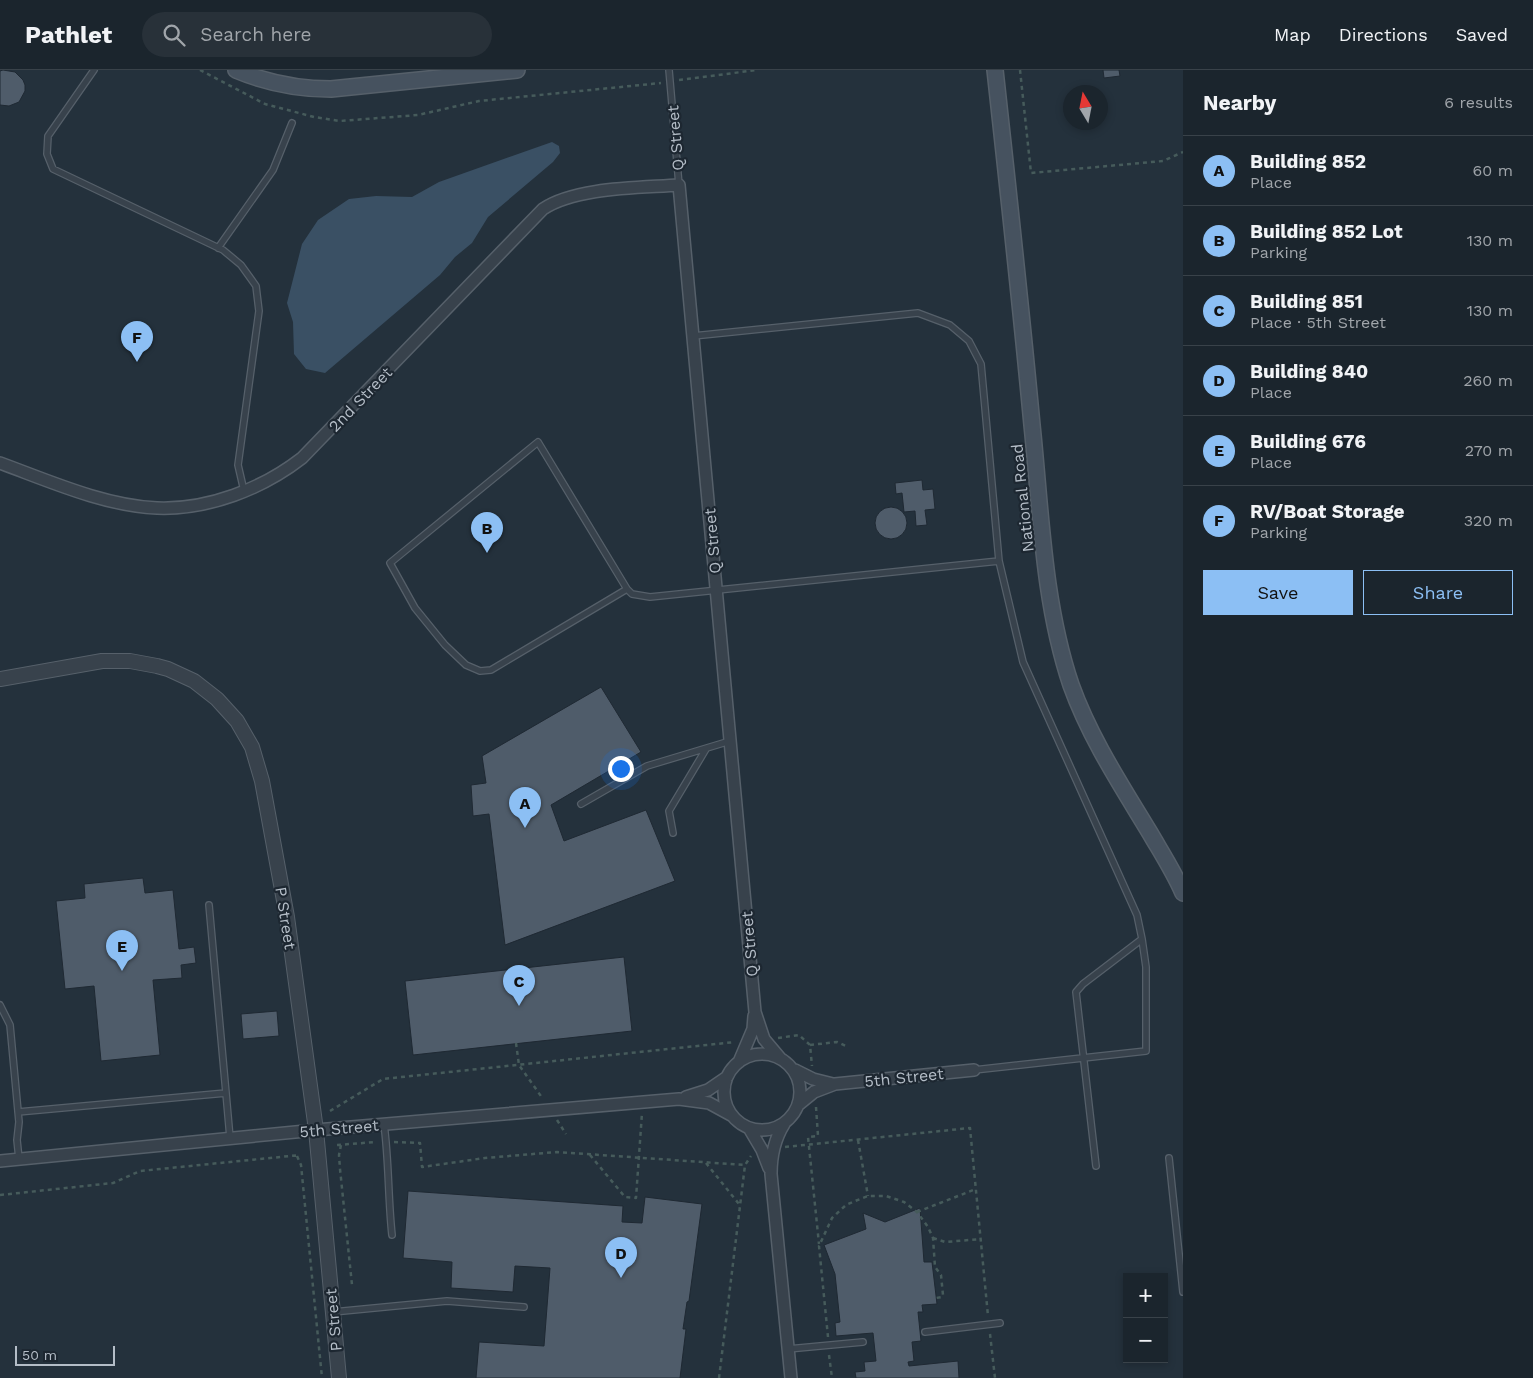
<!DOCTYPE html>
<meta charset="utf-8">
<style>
:root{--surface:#1b252d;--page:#283139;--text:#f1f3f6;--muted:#a0a5aa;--line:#394249;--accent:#8cbff4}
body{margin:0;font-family:"Work Sans",sans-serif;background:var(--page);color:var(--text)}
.controls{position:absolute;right:15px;bottom:15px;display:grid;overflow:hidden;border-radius:0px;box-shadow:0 2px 8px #0003}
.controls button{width:45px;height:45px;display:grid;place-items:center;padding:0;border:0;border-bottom:1px solid var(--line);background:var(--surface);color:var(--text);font:25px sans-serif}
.compass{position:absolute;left:1063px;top:15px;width:45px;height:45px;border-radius:50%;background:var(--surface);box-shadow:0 2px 8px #0003;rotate:350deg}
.scale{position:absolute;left:15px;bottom:12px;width:100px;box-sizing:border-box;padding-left:5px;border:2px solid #b4bdc7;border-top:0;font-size:14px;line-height:18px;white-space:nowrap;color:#b4bdc7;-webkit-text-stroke:4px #1d2731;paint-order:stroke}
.you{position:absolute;left:620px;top:698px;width:18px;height:18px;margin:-12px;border:4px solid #fff;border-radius:50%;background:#1a73e8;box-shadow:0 0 0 8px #1a73e833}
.badge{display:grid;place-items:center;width:32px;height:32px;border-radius:50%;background:var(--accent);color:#111;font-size:16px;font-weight:700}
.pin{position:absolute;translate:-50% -41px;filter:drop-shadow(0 1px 2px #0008)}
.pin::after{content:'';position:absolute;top:26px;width:18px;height:15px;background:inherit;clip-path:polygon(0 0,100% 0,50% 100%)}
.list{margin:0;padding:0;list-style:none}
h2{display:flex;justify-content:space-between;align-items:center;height:65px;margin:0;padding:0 20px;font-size:21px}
h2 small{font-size:16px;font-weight:400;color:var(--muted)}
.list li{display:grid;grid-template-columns:32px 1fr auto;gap:15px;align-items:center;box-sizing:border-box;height:70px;padding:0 20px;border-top:1px solid var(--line)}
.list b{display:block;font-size:19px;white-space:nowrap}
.list p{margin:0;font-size:16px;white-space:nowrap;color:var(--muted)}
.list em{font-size:16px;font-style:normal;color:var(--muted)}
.actions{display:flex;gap:10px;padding:15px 20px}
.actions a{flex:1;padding:11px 0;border:1px solid var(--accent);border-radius:0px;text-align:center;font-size:18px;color:var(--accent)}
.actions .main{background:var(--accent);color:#111}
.icon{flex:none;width:28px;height:28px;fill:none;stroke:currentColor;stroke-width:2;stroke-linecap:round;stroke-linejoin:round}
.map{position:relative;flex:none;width:1183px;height:1308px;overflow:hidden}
header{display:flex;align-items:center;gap:30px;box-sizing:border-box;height:70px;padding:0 25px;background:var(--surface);border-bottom:1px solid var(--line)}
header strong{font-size:24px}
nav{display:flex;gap:28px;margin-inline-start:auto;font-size:18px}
.search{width:350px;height:45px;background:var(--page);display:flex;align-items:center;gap:12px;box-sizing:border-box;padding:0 18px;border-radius:28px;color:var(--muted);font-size:19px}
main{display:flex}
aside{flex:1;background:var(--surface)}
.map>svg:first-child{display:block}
.water{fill:#3a5064}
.building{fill:#4f5c6a;stroke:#1f2933}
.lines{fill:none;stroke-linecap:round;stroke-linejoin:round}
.service-casing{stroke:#56606a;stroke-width:8}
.minor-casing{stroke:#56606a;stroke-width:14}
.tertiary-casing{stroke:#56606a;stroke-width:16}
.secondary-casing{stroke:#56606a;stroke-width:18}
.path{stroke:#465b5b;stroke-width:2.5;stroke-dasharray:4 4;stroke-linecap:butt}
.service{stroke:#38424c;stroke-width:5.5}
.minor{stroke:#38424c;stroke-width:11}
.tertiary{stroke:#38424c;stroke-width:14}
.secondary{stroke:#46525f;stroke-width:15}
.labels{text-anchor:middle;stroke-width:4.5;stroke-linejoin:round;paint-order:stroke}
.street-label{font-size:16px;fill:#b4bdc7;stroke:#1d2731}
</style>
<header>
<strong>Pathlet</strong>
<div class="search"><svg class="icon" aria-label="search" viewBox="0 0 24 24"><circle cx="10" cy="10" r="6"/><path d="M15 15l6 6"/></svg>Search here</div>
<nav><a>Map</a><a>Directions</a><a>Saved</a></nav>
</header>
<main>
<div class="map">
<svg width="1183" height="1308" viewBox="0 0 1183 1308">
<rect width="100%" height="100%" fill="#24313c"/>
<path class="water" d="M552,72l7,4 1,7 -7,9 -65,55 -16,26 -17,14 -15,18 -115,98 -19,-4 -12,-15 -1,-32 -6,-19 15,-59 16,-24 31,-21 27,-3 36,1 27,-15z"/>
<path class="building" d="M3,0l12,2 8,8 2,5v6l-6,11 -10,4 -9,-1v-34z
M1103,0h16l1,6 -16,2z
M922,410l1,10 10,-1 2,20 -10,1 2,15 -11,1 -1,-15 -11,1 -2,-19 -6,1 -1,-11z
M875 453a16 16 0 1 1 32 0a16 16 0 1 1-32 0Z
M601,617l40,65 -90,53 13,36 82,-31 29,71 -170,64 -16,-131 -16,2 -2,-31 15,-2 -4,-27z
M143,808l2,15 28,-3 6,59 15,-2 2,16 -15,2 1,13 -29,2 7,75 -59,6 -7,-75 -29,3 -9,-88 29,-3 -1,-14z
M624,887l8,74 -219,24 -8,-74z
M277,941l2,25 -36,3 -2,-25z
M408,1121l215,15 -1,16 20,1 3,-26 57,7 -13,97 -2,1 -4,27h3l-6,49h-204l3,-36 65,4 6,-78 -35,-2 -2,26 -62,-4 1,-26 -49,-4z
M920,1138l4,54h8l5,42 -15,1 1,7h-5l3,29 -9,1 2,19 -6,1 1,4 49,-5 1,17h-103l-1,-6 10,-1 -1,-9 12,-1 -3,-28 -37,3 -1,-13 5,-1 -5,-48 -11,-29 42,-16 -3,-16 22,9z"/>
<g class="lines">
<g class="service-casing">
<path id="service" d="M94,0l-46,66 -1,18 6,15 170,81 18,15 15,21 3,25 -21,154 6,26
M669,0l10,115
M218,178l55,-78 19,-47
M693,266l225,-23 32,12 19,16 12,23 18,197
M627,519l-136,81 -11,1 -14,-6 -21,-20 -30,-37 -25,-45 148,-121 89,147 5,5 18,3 349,-36 24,101 114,253 5,24 -59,45 -7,8 20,174
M581,734l66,-38 83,-25
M673,763l-4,-22 37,-62
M0,935l10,20 9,97 -2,18 2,19
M974,1000l172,-19v-84l-4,-28
M226,1023l4,45
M18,1042l208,-19 -17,-188
M384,1054c5,37 4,74 8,111
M1169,1088l14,134
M333,1242l114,-11 77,6
M925,1262l75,-9
M788,1279l75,-7"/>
</g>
<g class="minor-casing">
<path id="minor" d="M0,393c49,18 105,43 157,45 51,2 105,-19 145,-50l241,-249c33,-22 96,-21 136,-24l76,827 9,27 16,19
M724 1022a38 38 0 1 1 76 0a38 38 0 1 1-76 0Z
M739,992l14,-33 1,-13
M795,1000l18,9 20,5
M686,1027l22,-7 19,-13
M798,1035l16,-13 21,-8 139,-14
M784,1054c-10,16 -13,32 -13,50l20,204
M749,1058l13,22 7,18
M0,1091l316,-31 363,-31 30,4 22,12"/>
</g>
<g class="tertiary-casing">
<path id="tertiary" d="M0,609l102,-18h28l27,5 11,3 26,12 23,18 20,22 15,26 10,34 25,136 29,213 23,248"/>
</g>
<g class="secondary-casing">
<path id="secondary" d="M236,0c31,13 62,19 95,19l186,-19
M995,0c13,118 26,237 37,355 9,86 11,177 39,260 19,53 50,100 79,148 11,19 24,39 33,60"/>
</g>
<path class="path" d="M200,0l65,34 49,13 26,4 78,-6 61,-14 182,-18
M1020,0l11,103 132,-12 20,-9
M679,10l78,-10
M778,968l21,-3 11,10 2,21
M516,973l3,22 24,34
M810,975l27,-3 9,4
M816,1037l2,29 -10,1 11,107
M330,1041l53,-32 352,-37
M557,1050l9,14
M858,1070l10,56
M394,1072l26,1 2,24 63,-9 72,-6 188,13
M337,1075l39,-3
M341,1075l-2,10 1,14 12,116
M785,1077l185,-19 18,188
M590,1085l35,42 11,1 6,-85
M297,1086l4,9 21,213
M706,1093l33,41
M0,1125l113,-12 27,-12 160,-16
M917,1142l59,-23
M933,1168l12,4 36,-3
M990,1264l5,44
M828,1267l-9,-91 13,-28 14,-13 9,-4 13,-5h18l18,6 13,10 11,15 5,11 2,29 6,8 2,20 -1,2 -6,1
M829,1285l3,23
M719,1308l26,-213 6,-9"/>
<use href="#service" class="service"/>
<use href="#minor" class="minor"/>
<use href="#tertiary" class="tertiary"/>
<use href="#secondary" class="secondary"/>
</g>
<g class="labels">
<g class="street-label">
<text transform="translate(675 68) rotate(-95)" y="6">Q Street</text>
<text transform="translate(360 329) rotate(-46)" y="6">2nd Street</text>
<text transform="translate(1022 428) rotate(-96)" y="6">National Road</text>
<text transform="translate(712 471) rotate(-95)" y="6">Q Street</text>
<text transform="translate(286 848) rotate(81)" y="6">P Street</text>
<text transform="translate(749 874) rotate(-95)" y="6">Q Street</text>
<text transform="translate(904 1007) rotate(-6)" y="6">5th Street</text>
<text transform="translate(339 1058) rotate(-5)" y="6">5th Street</text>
<text transform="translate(333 1250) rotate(-95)" y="6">P Street</text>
</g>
</g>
</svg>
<div class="controls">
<button>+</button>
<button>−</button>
</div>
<svg class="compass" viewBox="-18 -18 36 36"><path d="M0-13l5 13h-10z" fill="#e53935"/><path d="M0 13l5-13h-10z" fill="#a0a5aa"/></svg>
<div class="scale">50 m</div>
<div class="you"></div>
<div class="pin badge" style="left:525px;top:758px">A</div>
<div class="pin badge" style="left:487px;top:483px">B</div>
<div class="pin badge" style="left:519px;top:936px">C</div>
<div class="pin badge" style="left:621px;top:1208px">D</div>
<div class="pin badge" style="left:122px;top:901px">E</div>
<div class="pin badge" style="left:137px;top:292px">F</div>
</div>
<aside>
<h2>Nearby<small>6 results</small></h2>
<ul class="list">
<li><span class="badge">A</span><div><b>Building 852</b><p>Place</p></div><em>60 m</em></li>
<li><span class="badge">B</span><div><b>Building 852 Lot</b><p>Parking</p></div><em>130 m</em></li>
<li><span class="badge">C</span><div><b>Building 851</b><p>Place · 5th Street</p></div><em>130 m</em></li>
<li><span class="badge">D</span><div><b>Building 840</b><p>Place</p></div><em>260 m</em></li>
<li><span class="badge">E</span><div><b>Building 676</b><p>Place</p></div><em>270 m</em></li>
<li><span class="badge">F</span><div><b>RV/Boat Storage</b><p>Parking</p></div><em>320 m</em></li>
</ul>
<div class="actions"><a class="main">Save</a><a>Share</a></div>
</aside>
</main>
